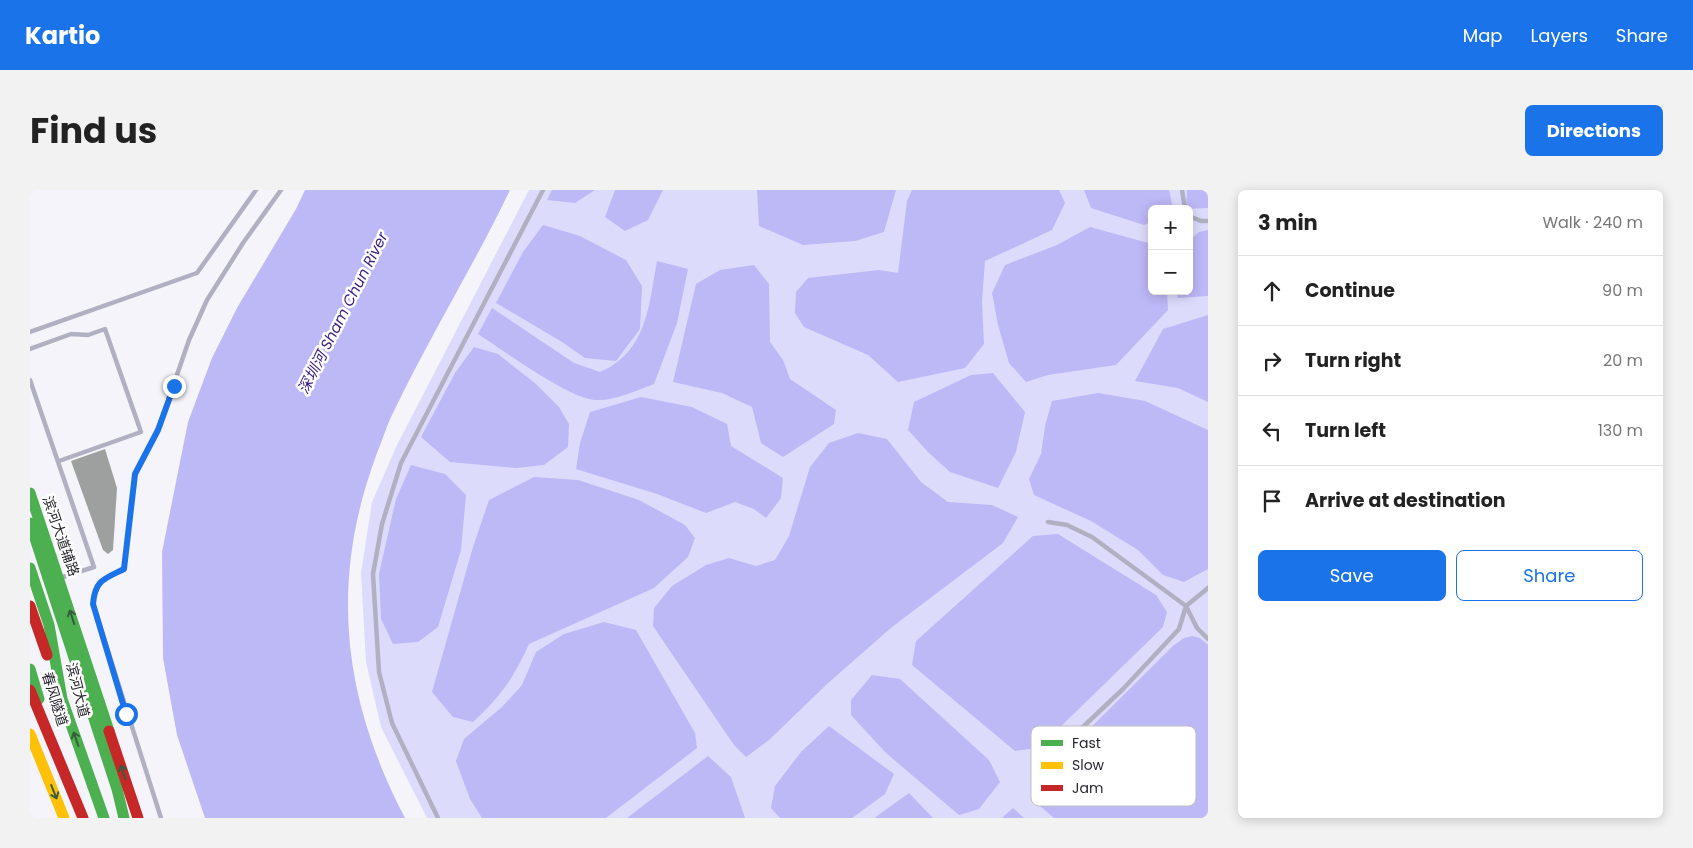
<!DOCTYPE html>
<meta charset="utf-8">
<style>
:root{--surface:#fff;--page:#f2f2f2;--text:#222;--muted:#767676;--line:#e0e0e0;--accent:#1a73e8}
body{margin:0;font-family:Poppins,"Noto Sans SC",sans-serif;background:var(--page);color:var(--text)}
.controls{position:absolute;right:15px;top:15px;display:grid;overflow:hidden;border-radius:8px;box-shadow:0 2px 12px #0003}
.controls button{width:45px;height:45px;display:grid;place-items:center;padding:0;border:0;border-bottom:1px solid var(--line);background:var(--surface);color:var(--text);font:25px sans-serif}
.stop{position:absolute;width:15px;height:15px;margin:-11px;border:4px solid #1a73e8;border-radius:50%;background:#fff}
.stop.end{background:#1a73e8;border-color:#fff;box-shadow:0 1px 5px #0008}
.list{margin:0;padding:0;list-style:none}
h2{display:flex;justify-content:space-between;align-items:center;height:65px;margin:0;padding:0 20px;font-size:21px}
h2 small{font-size:16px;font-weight:400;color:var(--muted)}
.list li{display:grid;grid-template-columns:32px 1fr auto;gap:15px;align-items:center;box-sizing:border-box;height:70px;padding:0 20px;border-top:1px solid var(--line)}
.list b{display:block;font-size:19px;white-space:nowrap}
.list em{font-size:16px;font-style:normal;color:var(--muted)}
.actions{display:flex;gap:10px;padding:15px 20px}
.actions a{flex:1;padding:11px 0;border:1px solid var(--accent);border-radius:8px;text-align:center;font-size:18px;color:var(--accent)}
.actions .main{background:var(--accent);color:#fff}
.icon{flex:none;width:28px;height:28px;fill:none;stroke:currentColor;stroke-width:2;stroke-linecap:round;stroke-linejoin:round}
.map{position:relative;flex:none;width:1178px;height:628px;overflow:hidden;border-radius:8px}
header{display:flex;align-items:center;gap:30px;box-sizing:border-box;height:70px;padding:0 25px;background:var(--accent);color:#fff}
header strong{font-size:24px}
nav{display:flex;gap:28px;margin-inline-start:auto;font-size:18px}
.intro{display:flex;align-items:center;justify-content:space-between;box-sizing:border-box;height:120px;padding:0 30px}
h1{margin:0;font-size:35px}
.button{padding:12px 22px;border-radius:8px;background:var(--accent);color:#fff;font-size:18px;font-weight:700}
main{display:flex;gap:30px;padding:0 30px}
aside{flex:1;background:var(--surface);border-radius:8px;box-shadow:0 2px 12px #0003}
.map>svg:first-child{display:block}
.green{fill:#dcdbfc;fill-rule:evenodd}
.water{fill:#bdb8f6}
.building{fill:#9ea09f}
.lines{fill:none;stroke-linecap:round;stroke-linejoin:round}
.lane{stroke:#b1b0c2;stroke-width:4.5}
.fast{stroke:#4caf50;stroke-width:11}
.slow{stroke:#ffc107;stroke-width:11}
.jam{stroke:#c62828;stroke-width:11}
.oneway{stroke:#365d3c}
.route{stroke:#1a73e8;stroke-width:6}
.labels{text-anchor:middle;stroke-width:5;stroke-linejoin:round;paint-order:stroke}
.street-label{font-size:14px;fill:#27262f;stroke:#fff}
.water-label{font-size:15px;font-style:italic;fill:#392082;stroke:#fff}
.key{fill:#fff;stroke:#bebec1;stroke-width:1}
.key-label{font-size:14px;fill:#27262f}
</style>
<header>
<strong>Kartio</strong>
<nav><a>Map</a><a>Layers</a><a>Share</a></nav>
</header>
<div class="intro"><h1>Find us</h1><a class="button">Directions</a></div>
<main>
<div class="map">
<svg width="1178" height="628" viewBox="0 0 1178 628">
<rect width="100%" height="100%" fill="#f4f4fa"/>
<path class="green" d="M499,0h679v628h-781l-46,-91 -15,-65 -5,-89 11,-71 25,-57zM1122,19h37v82h-37z"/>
<path class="water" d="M275,0h205c-36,75 -80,146 -116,221 -7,13 -11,28 -17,42 -48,128 -35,245 28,365h-200l-28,-83 -14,-77 -1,-106 26,-130 24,-64 25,-50 59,-99z
M522,0h43l-20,13 -28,-3z
M585,0h48l-15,30 -23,11 -20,-14z
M727,0h139l-12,42 -29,9 -52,4 -44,-19z
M882,0h147l6,13 -13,27 -67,31 -3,41 2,42 -19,24 -67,14 -30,-27 -64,-28 -9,-14 1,-21 12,-14 71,-8 19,3 9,-72z
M1054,0h85l4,19h-21v12l-8,4 -53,-17z
M1157,0h21v18l-22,1z
M513,35l37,11 46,24 16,26 -2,43 -24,32 -31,-3 -23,-16 -66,-39 27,-51z
M1060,37l62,17v47h15l1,19 -52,55 -68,10 -22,7 -17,-19 -11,-38 -6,-32 13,-28 52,-20z
M1178,40v66l-30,2 -2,-7h13v-50l10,-9z
M627,71l31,8 -11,54 -23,61c-18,7 -40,17 -59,16 -27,-2 -92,-50 -117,-66l14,-26 82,55 26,9c47,-20 49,-67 57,-111z
M724,75l15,19 1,58 13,18 7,19 46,31 -2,14 -51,33 -22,-14 -9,-36 -30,-14 -49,-11 23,-98 24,-14z
M1178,125v87l-30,-14 -43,-7 28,-52z
M444,157l24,7 38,30 23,23 10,17 -1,23 -24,18 -28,3 -66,-6 -29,-25 34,-64z
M963,183l32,39 -9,40 -18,36 -48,-16 -22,-20 -20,-22 6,-28 57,-27z
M1068,203l47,8 63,29v139l-24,13 -21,-7 -25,-25 -47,-29 -57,-26 -5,-16 12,-25 4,-28 7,-25z
M611,207l51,10 35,17 4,22 52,32 -2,20 -15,20 -12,-9 -19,-7 -29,11 -49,-19 -81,-25 4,-26 10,-31z
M828,243l29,6 34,43 27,20 44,3 26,12 -15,26 -111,84 -65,57 -58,56 -23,17 -12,-12 -81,-119 1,-18 18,-22 34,-21 23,-7 27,8 19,-6 14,-24 21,-69 19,-24z
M381,275l34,9 21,21 -5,55 -23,77 -20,15 -25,2 -12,-25 -2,-45 17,-75z
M504,287l44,3 61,20 46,25 10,13 -7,19 -34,31 -125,56c-16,35 -28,52 -56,78l-20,-5 -21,-25 41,-145 16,-47z
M1028,344l98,61 11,17 -4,15 -111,108 -22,14 -15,2 -103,-86 4,-24 117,-105z
M574,432l32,8 59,103 2,15 -91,70h-124l-12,-19 -14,-38 8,-22 38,-32 20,-22 14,-33 28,-18z
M1162,446l8,2 8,7v173h-154l-14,-12 -5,-12 8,-19 130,-129 11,-8z
M842,485l28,4 89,81 11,22 -21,27 -20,6 -73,-62 -35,-38v-15z
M799,536l65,48 -9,20 -33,24h-72l-9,-10 4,-22 26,-34z
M678,566l23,21 14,41h-118z
M879,603l24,25h-58l2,-2z
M983,618l11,10h-22z"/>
<path class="building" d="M75,259l12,39 -4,62 -5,4 -5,-4 -32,-89z"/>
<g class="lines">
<path class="lane" d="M1152,0l3,19
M1159,26l12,5h7
M0,142l167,-59 59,-83
M0,159l41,-15 17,1 17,-6 36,103 -82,29
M0,190l64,187 -34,11
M1018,332l19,3 25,12 94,69 11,22 11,11
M1016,572l77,-73 56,-60 7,-23 22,-18
M131,628l-68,-214c2,-24 11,-25 31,-35l11,-95 23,-44 31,-90 18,-40 36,-57 38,-53
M408,628l-46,-95 -13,-51 -6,-98 9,-50 19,-61 142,-273"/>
<path class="fast" d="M0,303l79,238
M0,333l87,266 7,29
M0,378l19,57 13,74 42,119
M0,479l9,30"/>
<path class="slow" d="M0,544l34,84"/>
<path class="jam" d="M0,416l17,49
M0,500l53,128
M79,541l29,87"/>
</g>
<defs><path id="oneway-shaft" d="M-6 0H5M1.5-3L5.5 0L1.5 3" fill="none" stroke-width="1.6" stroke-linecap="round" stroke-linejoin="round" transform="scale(1.25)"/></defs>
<g class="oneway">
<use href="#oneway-shaft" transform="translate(42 427) rotate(-108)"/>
<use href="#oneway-shaft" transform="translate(46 549) rotate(-109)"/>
<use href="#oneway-shaft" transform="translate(93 582) rotate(-108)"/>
<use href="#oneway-shaft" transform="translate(24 602) rotate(68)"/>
</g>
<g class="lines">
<path class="route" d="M96,524l-33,-110c2,-24 11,-25 31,-35l11,-95 23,-44 16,-44"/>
</g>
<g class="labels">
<g class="street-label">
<text transform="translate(31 346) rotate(71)" y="5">滨河大道辅路</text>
<text transform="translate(48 500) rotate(76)" y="5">滨河大道</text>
<text transform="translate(25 509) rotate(73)" y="5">春风隧道</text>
</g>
<g class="water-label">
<text transform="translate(313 123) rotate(-63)" y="5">深圳河 Sham Chun River</text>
</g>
</g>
<rect x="1001" y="536" width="165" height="80" rx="8" class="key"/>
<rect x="1011" y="550" width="22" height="6" fill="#4caf50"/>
<rect x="1011" y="572" width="22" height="7" fill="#ffc107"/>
<rect x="1011" y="595" width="22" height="6" fill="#c62828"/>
<g class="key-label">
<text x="1042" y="558">Fast</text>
<text x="1042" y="580">Slow</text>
<text x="1042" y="603">Jam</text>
</g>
</svg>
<div class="controls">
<button>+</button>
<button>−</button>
</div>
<div class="stop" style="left:96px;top:524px"></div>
<div class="stop end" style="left:144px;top:196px"></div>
</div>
<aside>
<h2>3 min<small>Walk · 240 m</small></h2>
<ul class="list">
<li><svg class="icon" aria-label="ahead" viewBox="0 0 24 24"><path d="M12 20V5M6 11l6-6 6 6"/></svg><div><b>Continue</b></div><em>90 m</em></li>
<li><svg class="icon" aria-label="right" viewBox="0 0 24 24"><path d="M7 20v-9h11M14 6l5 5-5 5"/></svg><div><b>Turn right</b></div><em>20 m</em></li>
<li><svg class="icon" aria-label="left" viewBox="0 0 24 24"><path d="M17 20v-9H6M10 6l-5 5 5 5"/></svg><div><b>Turn left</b></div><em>130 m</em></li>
<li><svg class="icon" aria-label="arrive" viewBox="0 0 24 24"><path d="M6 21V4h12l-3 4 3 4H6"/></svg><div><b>Arrive at destination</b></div></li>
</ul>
<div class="actions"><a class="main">Save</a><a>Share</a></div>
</aside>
</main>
